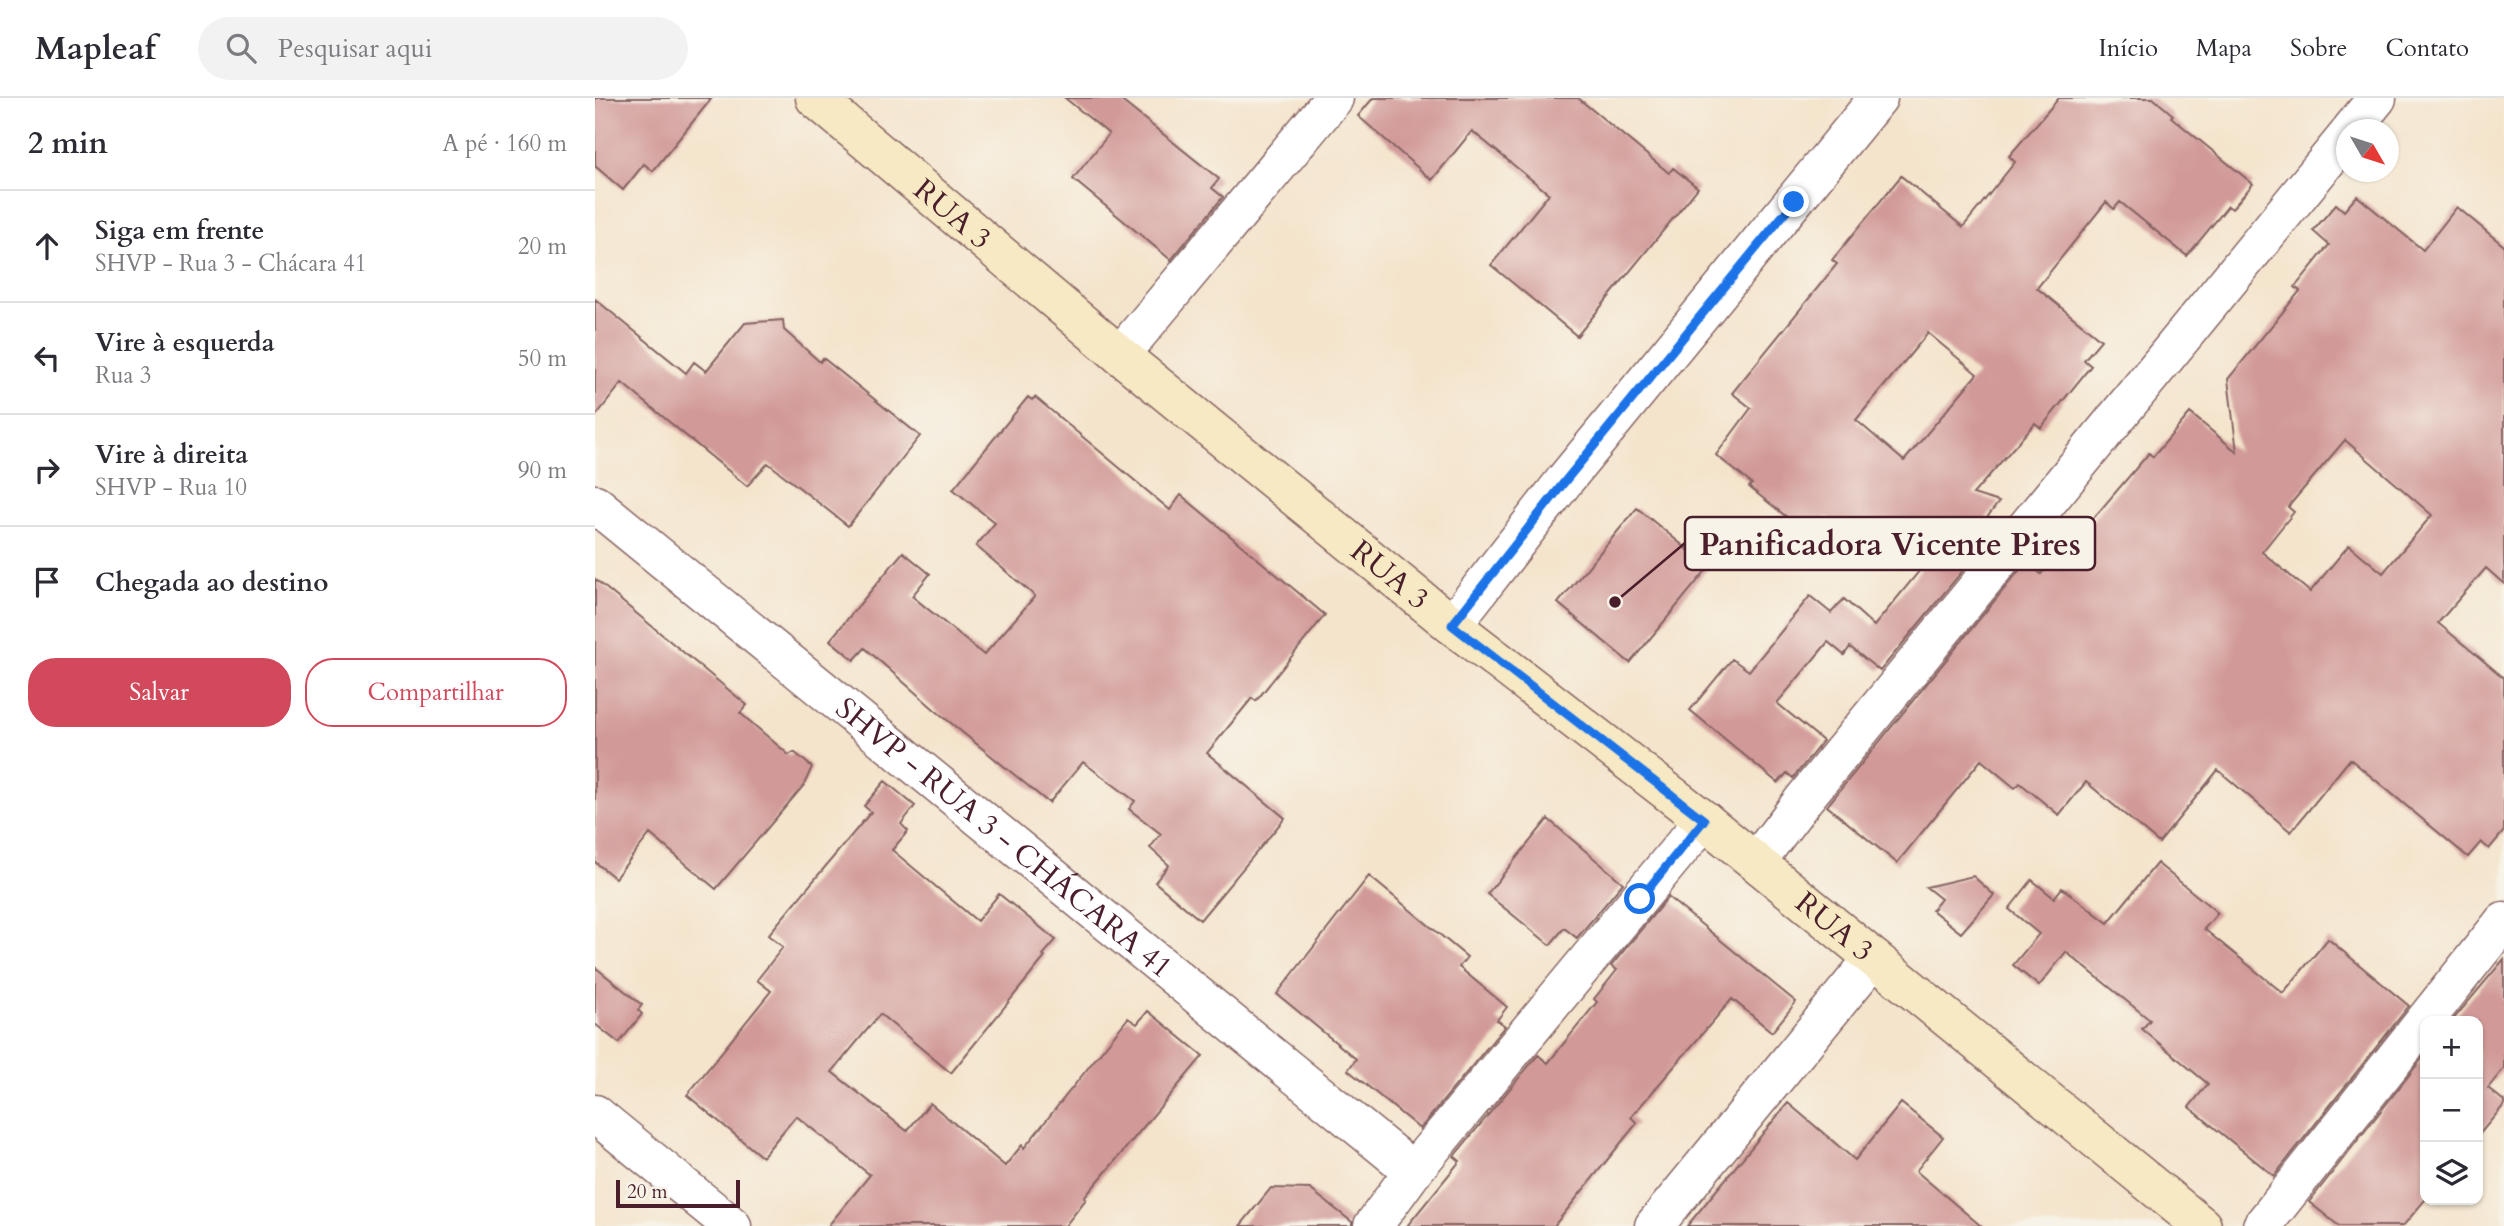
<!DOCTYPE html>
<html lang="pt">
<meta charset="utf-8">
<style>
:root{--surface:#fff;--page:#f2f2f3;--text:#2b2b33;--muted:#7c7c81;--line:#e1e1e2;--accent:#d1495b}
body{margin:0;font-family:Cardo,serif;background:var(--page);color:var(--text)}
.controls{position:absolute;right:21px;bottom:21px;display:grid;overflow:hidden;border-radius:14px;box-shadow:0 2px 5px #0004}
.controls button{width:63px;height:63px;display:grid;place-items:center;padding:0;border:0;border-bottom:2px solid var(--line);background:var(--surface);color:var(--text);font:35px sans-serif}
.compass{position:absolute;left:1741px;top:21px;width:63px;height:63px;border-radius:50%;background:var(--surface);box-shadow:0 2px 5px #0004;rotate:129deg}
.scale{position:absolute;left:21px;bottom:18px;width:124px;box-sizing:border-box;padding-left:7px;border:4px solid #4a1f2b;border-top:0;font-size:19px;line-height:24px;white-space:nowrap;color:#4a1f2b;-webkit-text-stroke:5px #f7f3e8;paint-order:stroke}
.stop{position:absolute;width:21px;height:21px;margin:-16px;border:5px solid #1a73e8;border-radius:50%;background:#fff}
.stop.end{background:#1a73e8;border-color:#fff;box-shadow:0 2px 7px #0008}
.list{margin:0;padding:0;list-style:none}
h2{display:flex;justify-content:space-between;align-items:center;height:91px;margin:0;padding:0 28px;font-size:30px}
h2 small{font-size:23px;font-weight:400;color:var(--muted)}
.list li{display:grid;grid-template-columns:46px 1fr auto;gap:21px;align-items:center;box-sizing:border-box;height:112px;padding:0 28px;border-top:2px solid var(--line)}
.list b{display:block;font-size:26px;white-space:nowrap}
.list p{margin:0;font-size:23px;white-space:nowrap;color:var(--muted)}
.list em{font-size:23px;font-style:normal;color:var(--muted)}
.actions{display:flex;gap:14px;padding:21px 28px}
.actions a{flex:1;padding:16px 0;border:2px solid var(--accent);border-radius:28px;text-align:center;font-size:24px;color:var(--accent)}
.actions .main{background:var(--accent);color:#fff}
.icon{flex:none;width:38px;height:38px;fill:none;stroke:currentColor;stroke-width:2;stroke-linecap:round;stroke-linejoin:round}
.map{position:relative;flex:none;width:1909px;height:1128px;overflow:hidden}
header{display:flex;align-items:center;gap:42px;box-sizing:border-box;height:98px;padding:0 35px;background:var(--surface);border-bottom:2px solid var(--line)}
header strong{font-size:33px}
nav{display:flex;gap:38px;margin-inline-start:auto;font-size:24px}
.search{width:490px;height:63px;background:var(--page);display:flex;align-items:center;gap:18px;box-sizing:border-box;padding:0 24px;border-radius:38px;color:var(--muted);font-size:26px}
main{display:flex}
aside{flex:1;background:var(--surface)}
.map>svg:first-child{display:block}
.building{fill:#d19a98;fill-rule:evenodd}
.lines{fill:none;stroke-linecap:round;stroke-linejoin:round}
.minor-casing{stroke:#866463;stroke-width:41}
.tertiary-casing{stroke:#866463;stroke-width:41}
.secondary-casing{stroke:#866463;stroke-width:41}
.minor{stroke:#fff;stroke-width:38}
.tertiary{stroke:#fff;stroke-width:38}
.secondary{stroke:#f6e9c3;stroke-width:38}
.route{stroke:#1a73e8;stroke-width:9}
.labels{text-anchor:middle;stroke-width:5;stroke-linejoin:round;paint-order:stroke}
.street-label{font-size:30px;fill:#4a1f2b;stroke:#f7f3e8}
.leader{fill:none;stroke:#4a1f2b;stroke-width:2.5}
.callout-dot{fill:#4a1f2b;stroke:#f7f3e8;stroke-width:2.5}
.callout{fill:#f7f3e8;stroke:#4a1f2b;stroke-width:2.5}
.callout-label{font-size:32px;text-anchor:middle;font-weight:bold;fill:#4a1f2b}
</style>
<header>
<strong>Mapleaf</strong>
<div class="search"><svg class="icon" aria-label="search" viewBox="0 0 24 24"><circle cx="10" cy="10" r="6"/><path d="M15 15l6 6"/></svg>Pesquisar aqui</div>
<nav><a>Início</a><a>Mapa</a><a>Sobre</a><a>Contato</a></nav>
</header>
<main>
<aside>
<h2>2 min<small>A pé · 160 m</small></h2>
<ul class="list">
<li><svg class="icon" aria-label="ahead" viewBox="0 0 24 24"><path d="M12 20V5M6 11l6-6 6 6"/></svg><div><b>Siga em frente</b><p>SHVP - Rua 3 - Chácara 41</p></div><em>20 m</em></li>
<li><svg class="icon" aria-label="left" viewBox="0 0 24 24"><path d="M17 20v-9H6M10 6l-5 5 5 5"/></svg><div><b>Vire à esquerda</b><p>Rua 3</p></div><em>50 m</em></li>
<li><svg class="icon" aria-label="right" viewBox="0 0 24 24"><path d="M7 20v-9h11M14 6l5 5-5 5"/></svg><div><b>Vire à direita</b><p>SHVP - Rua 10</p></div><em>90 m</em></li>
<li><svg class="icon" aria-label="arrive" viewBox="0 0 24 24"><path d="M6 21V4h12l-3 4 3 4H6"/></svg><div><b>Chegada ao destino</b></div></li>
</ul>
<div class="actions"><a class="main">Salvar</a><a>Compartilhar</a></div>
</aside>
<div class="map">
<svg width="1909" height="1128" viewBox="0 0 1909 1128">
<rect width="100%" height="100%" fill="#f7f3e8"/>
<filter id="ink" filterUnits="userSpaceOnUse"><feTurbulence type="fractalNoise" baseFrequency=".0143" numOctaves="2"/><feDisplacementMap in="SourceGraphic" scale="14" xChannelSelector="R" yChannelSelector="G"/><feConvolveMatrix kernelMatrix="1 2 1 2 8 2 1 2 1" color-interpolation-filters="sRGB"/></filter>
<filter id="wash" filterUnits="userSpaceOnUse"><feTurbulence type="fractalNoise" baseFrequency=".00686" numOctaves="4" result="noise"/><feDisplacementMap in="SourceGraphic" scale="28" xChannelSelector="R" yChannelSelector="G"/><feGaussianBlur stdDeviation="1.57" result="paint"/><feColorMatrix in="noise" values="0 0 0 0 0 0 0 0 0 0 0 0 0 0 0 0 0 1.4 0 .05"/><feComposite in="paint" operator="in"/></filter>
<g filter="url(#wash)">
<rect width="100%" height="100%" fill="#f4e4cc"/>
<g id="blocks">
<path class="building" d="M0,0h117l-59,73 -9,-7 -21,26 -28,-24z
M470,0h53l101,81 -7,9 11,9 -52,63 -98,-81 36,-45z
M778,0h205l91,75 4,-5 25,20 -121,148 -86,-71 58,-71 -77,-63 -40,49 -74,-64z
M1464,0h94l20,17 -2,2 82,67 -21,25 -4,-3 -41,50 -67,-54 -6,7 -8,-7 -69,86 64,52 -17,20 7,6 -50,62 -6,-5 -62,71 26,8 -18,23 11,10 -112,136 -30,-24 -6,8 -16,-13 -51,61 46,38 -30,37 -6,-5 -9,10 -88,-73 42,-51 17,12 61,-75 21,17 13,-14 30,27 47,-57 -57,-46 -12,14 -25,-20 -15,20 -63,-50 3,-3 -36,-29 35,-47 -19,-15 105,-129 -5,-4 69,-84 62,51 52,-65 -6,-6zM1333,235l49,41 -73,87 -48,-41z
M1762,98l66,54 34,-43 47,39v338l-18,-16 -48,55 66,55v153l-15,18 -8,-7 -13,15 -118,-98 -59,73 -73,-62 -59,73 -73,-61 -27,33 -39,-32 -5,5 -34,-28 -84,103 -70,-57 199,-244 15,12 35,-43 4,3 69,-81 4,4 37,-44 47,39 -9,-73 72,-88 -5,-4 34,-42 -16,-14 23,-27 8,7zM1750,342l87,75 -49,58 -34,-28 -39,47 -48,-40 32,-40 -6,-5z
M0,201l91,74 8,-11 12,9 39,-48 38,-3 1,10 36,32 3,-4 97,78 -72,90 -80,-63 -21,23 -125,-103 -27,34z
M433,299l4,3 3,-3 135,113 11,-15 144,120 -69,86 -4,-3 -45,55 78,65 -85,102 -45,-38 14,-17 -19,-17 11,-14 -32,-25 6,-8 -52,-39 -34,41 -114,-93 -70,-62 -11,12 -24,-20 73,-88 27,22 -18,22 72,59 51,-59 -59,-50 19,-23 -42,-34z
M1042,410l72,59 -79,96 -72,-60z
M0,481l152,126 -7,8 49,42 5,-3 18,15 -8,18 -88,104 -66,-55 -35,44 -20,-16z
M290,683l30,25 -14,18 7,7 -16,19 85,71 22,-27 57,46 -13,15 2,2 -94,116 -71,-59 -48,58 75,59 23,-28 75,63 17,-21 2,3 104,-130 9,6 11,-13 55,45 -119,142 2,1 -21,27h-237l42,-51 -74,-59 -34,41 -75,-62 84,-104 -14,-11 26,-33 -15,-12 103,-123 -7,-6z
M953,721l75,64 -46,55 -13,-10 -14,17 -63,-51z
M1562,765l61,50 -14,16 79,64 45,-54 81,67 -135,170 -85,-69 19,-23 -66,-55 8,-9 -84,-68 -27,34 -26,-21 26,-31 -30,-25 23,-29 22,18 8,-10 46,35z
M774,778l98,81 -8,10 48,40 -10,13 8,6 -85,103 -72,-59 8,-11 -79,-65z
M1378,778l21,19 -33,38 -29,-23 9,-11 -15,-12z
M1073,799l128,105 -24,30 -40,-33 -101,118 6,6 -83,103h-147l53,-65 -6,-5 84,-101 10,8 49,-61 -3,-3 23,-29 -6,-4z
M1909,861v109l-16,20 16,13v4l-26,31v-115h-26z
M0,869l47,38 -4,5 4,4 -23,29 -24,-19z
M1830,957v145l-22,26h-64l-30,-24z
M1193,1005l67,57 46,-57 42,34 -27,34 65,55h-294z
M676,1090l39,1 42,33v4h-112z"/>
</g>
</g>
<g filter="url(#ink)">
<use href="#blocks" fill-opacity="0" stroke="#866463" stroke-width="2"/>
<g class="lines">
<g class="minor-casing">
<g id="minor">
<path d="M1756,32l26,-32"/>
<path d="M525,257l214,-257"/>
<path id="s1" d="M0,406l818,667"/>
<path d="M1161,764l48,-63 543,-663"/>
<path d="M778,1128l40,-55 291,-351"/>
<path d="M1059,1128l219,-267"/>
<path d="M1667,1128l242,-305"/>
</g>
</g>
<g class="tertiary-casing">
<path id="tertiary" d="M857,527l113,-145 313,-382
M0,1016l137,112"/>
</g>
<g class="secondary-casing">
<g id="secondary">
<path id="s2" d="M220,0l305,257 332,270 252,195 498,406"/>
</g>
</g>
<use href="#minor" class="minor"/>
<use href="#tertiary" class="tertiary"/>
<use href="#secondary" class="secondary"/>
</g>
</g>
<g class="lines" filter="url(#ink)">
<path class="route" d="M1045,801l64,-79 -252,-195 114,-145 228,-278"/>
</g>
<g class="labels">
<g class="street-label">
<text dy="10" stroke="none"><textPath href="#s2" startOffset="180">RUA 3</textPath></text>
<text dy="10" stroke="none"><textPath href="#s2" startOffset="747">RUA 3</textPath></text>
<text dy="10" stroke="none"><textPath href="#s1" startOffset="528">SHVP - RUA 3 - CHÁCARA 41</textPath></text>
<text dy="10" stroke="none"><textPath href="#s2" startOffset="1314">RUA 3</textPath></text>
</g>
</g>
<path class="leader" d="M1020 504L1090 445"/>
<circle class="callout-dot" cx="1020" cy="504" r="7"/>
<rect class="callout" x="1090" y="419" width="410" height="53" rx="7"/>
<g class="callout-label">
<text x="1295" y="457">Panificadora Vicente Pires</text>
</g>
</svg>
<div class="controls">
<button>+</button>
<button>−</button>
<button><svg class="icon" aria-label="layers" viewBox="0 0 24 24"><path d="M12 4l9 5-9 5-9-5zM3 14l9 5 9-5"/></svg></button>
</div>
<svg class="compass" viewBox="-18 -18 36 36"><path d="M0-13l5 13h-10z" fill="#e53935"/><path d="M0 13l5-13h-10z" fill="#7c7c81"/></svg>
<div class="scale">20 m</div>
<div class="stop" style="left:1045px;top:801px"></div>
<div class="stop end" style="left:1199px;top:104px"></div>
</div>
</main>
